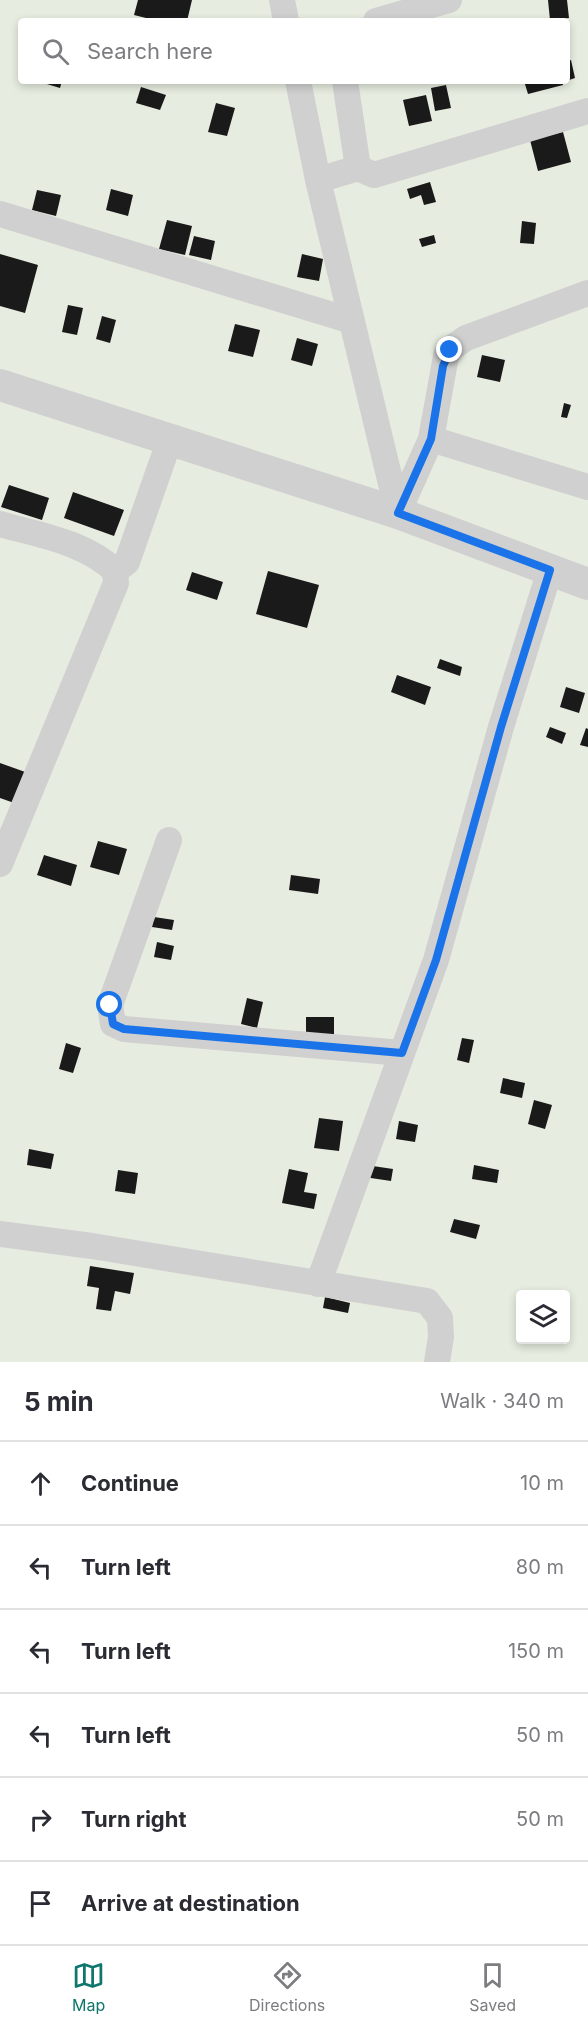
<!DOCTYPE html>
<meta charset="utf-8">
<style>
:root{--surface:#fff;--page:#f7f7f7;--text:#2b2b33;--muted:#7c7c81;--line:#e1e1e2;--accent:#0f766e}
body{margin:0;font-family:Inter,sans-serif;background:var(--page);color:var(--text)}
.controls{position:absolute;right:18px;bottom:18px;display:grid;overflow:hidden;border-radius:6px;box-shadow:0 3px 9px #0003}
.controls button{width:54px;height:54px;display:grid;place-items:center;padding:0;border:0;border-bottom:2px solid var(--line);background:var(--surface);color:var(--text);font:30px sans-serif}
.stop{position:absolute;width:18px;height:18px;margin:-14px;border:4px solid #1a73e8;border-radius:50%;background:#fff}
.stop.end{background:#1a73e8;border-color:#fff;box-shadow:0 2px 6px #0008}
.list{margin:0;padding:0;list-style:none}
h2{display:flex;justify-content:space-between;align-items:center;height:78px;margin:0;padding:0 24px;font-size:26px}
h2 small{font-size:20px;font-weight:400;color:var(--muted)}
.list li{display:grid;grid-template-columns:39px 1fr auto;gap:18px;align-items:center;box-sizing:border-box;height:84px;padding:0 24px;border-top:2px solid var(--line)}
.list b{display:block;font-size:22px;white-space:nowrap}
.list em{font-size:20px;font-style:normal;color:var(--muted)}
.icon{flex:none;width:33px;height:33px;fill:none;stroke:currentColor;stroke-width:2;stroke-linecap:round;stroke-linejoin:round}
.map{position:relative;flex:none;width:588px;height:1362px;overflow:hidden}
.search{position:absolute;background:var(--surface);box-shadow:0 3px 9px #0003;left:18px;right:18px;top:18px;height:66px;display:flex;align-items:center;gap:15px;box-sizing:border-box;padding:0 21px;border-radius:6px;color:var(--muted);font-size:22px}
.sheet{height:582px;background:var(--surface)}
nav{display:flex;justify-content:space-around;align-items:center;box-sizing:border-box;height:84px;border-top:2px solid var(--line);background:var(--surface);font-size:16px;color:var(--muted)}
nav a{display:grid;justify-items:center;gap:3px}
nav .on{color:var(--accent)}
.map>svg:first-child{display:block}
.green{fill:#e6ecdf;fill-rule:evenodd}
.building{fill:#1a1a1a}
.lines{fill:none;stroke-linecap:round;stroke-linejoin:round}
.minor{stroke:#d0d0d0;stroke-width:26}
.tertiary{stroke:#d0d0d0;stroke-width:32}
.route{stroke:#1a73e8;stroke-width:8}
</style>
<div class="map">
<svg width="588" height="1362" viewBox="0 0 588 1362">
<rect width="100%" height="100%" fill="#fff"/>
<path class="green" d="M0,0h588v1362h-588zM21,21h546v60h-546zM520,1294h46v46h-46z"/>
<path class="building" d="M138,0h54l-5,21h-29l-24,-6z
M548,0h19l2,18 -19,2z
M571,60l4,18 -6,2 -2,-19z
M37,81h25l-2,7z
M524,81h38l1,4 -35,9z
M446,85l5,23 -16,3 -4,-23z
M141,87l25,8 -6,15 -24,-7z
M426,95l6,26 -23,5 -6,-26z
M216,103l19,5 -8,28 -19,-4z
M563,132l8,30 -33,9 -8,-31z
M430,182l6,20 -12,3 -3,-10 -11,4 -3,-10z
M111,189l22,6 -5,21 -22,-6z
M37,190l24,5 -5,21 -24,-6z
M167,220l25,6 -7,29 -26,-6z
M522,221l14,2 -2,21 -14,-1z
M434,235l2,8 -14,4 -3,-8z
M194,236l21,5 -4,19 -22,-5z
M0,254l38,11 -13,48 -25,-7z
M302,254l21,5 -4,22 -22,-4z
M68,305l15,3 -6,27 -15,-3z
M102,316l14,4 -6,23 -14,-4z
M235,324l25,6 -7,27 -25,-6z
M297,338l21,6 -6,22 -21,-6z
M482,355l23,5 -5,22 -23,-5z
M564,403l7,2 -4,13 -6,-1z
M9,485l40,13 -7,22 -41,-13z
M73,492l51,18 -10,26 -50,-18z
M268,571l51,14 -12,43 -51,-14z
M192,572l31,10 -6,18 -31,-10z
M440,659l22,8 -2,9 -23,-8z
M397,675l34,12 -6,18 -34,-13z
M566,687l19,6 -6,20 -19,-6z
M550,727l16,6 -4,11 -16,-7z
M586,728l2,1v18l-8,-2z
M0,763l28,10 -11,31 -17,-6z
M98,841l29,8 -8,26 -29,-8z
M44,855l33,10 -6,21 -34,-11z
M291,875l29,4 -2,15 -29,-4z
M154,917l20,3 -2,10 -20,-3z
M157,942l17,4 -3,14 -17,-3z
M247,998l16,4 -6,26 -16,-4z
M306,1017h28v18l-28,-1z
M462,1038l12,2 -5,23 -12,-3z
M66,1043l15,5 -8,25 -14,-4z
M503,1078l22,5 -3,15 -22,-5z
M534,1100l18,5 -7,24 -17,-5z
M319,1118l24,3 -4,30 -25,-3z
M399,1121l19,4 -3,17 -19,-3z
M29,1149l25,5 -3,15 -24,-4z
M366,1165l27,4 -2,12 -27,-4z
M474,1165l25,5 -2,13 -25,-4z
M289,1169l19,4 -4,19 13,2 -3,15 -32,-6z
M118,1170l20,3 -3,21 -20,-3z
M454,1219l26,6 -4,14 -26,-7z
M90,1266l44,7 -4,21 -15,-3 -4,20 -15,-2 3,-21 -12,-2z
M325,1297l25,6 -2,10 -25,-5z"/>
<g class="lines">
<path class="minor" d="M282,0l4,21
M376,21l73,-21
M298,81l20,99 80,333
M345,81l13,87
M318,180l40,-12 16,7 214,-64
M0,214l352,107
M431,439l157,48
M398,513l33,-74 15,-83 4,-7 16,-11 122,-45
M0,524c39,11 85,18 115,47l1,12 -116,281
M115,571l12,-9 43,-123
M169,840l-59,165 3,19 11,5 278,24
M0,1234l92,12 335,55 13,17 1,19 -4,25
M318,1284l118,-324 65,-233 49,-157"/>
<path class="tertiary" d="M0,385l398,128 190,71"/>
</g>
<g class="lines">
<path class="route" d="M110,1005l3,19 11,5 278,24 34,-93 65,-233 49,-157 -152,-57 33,-74 12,-73 7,-16"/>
</g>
</svg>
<div class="controls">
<button><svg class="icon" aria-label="layers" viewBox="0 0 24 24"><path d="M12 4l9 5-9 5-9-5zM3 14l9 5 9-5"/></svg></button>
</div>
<div class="stop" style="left:110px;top:1005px"></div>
<div class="stop end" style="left:450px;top:350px"></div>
<div class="search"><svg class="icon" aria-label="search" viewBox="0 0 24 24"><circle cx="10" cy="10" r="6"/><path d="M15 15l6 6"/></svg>Search here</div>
</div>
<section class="sheet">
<h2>5 min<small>Walk · 340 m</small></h2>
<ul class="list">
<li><svg class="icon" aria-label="ahead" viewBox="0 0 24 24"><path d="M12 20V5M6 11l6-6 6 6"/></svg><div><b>Continue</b></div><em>10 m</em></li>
<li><svg class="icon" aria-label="left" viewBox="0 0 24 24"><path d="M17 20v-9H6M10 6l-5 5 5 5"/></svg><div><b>Turn left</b></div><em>80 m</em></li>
<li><svg class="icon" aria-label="left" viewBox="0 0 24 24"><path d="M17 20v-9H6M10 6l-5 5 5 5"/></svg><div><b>Turn left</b></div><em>150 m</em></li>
<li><svg class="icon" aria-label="left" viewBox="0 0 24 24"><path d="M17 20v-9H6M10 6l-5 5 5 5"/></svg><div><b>Turn left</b></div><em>50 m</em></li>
<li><svg class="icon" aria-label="right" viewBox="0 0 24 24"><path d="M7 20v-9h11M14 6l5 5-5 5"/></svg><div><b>Turn right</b></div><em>50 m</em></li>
<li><svg class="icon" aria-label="arrive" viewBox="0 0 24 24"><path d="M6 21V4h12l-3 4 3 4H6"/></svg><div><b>Arrive at destination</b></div></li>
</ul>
</section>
<nav>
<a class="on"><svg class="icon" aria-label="map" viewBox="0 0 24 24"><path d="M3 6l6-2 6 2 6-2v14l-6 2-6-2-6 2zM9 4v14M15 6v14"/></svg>Map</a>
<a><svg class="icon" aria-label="directions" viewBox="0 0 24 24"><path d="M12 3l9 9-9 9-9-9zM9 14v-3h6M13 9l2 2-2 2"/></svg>Directions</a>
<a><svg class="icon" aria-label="saved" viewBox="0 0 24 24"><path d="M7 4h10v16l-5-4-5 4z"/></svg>Saved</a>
</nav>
